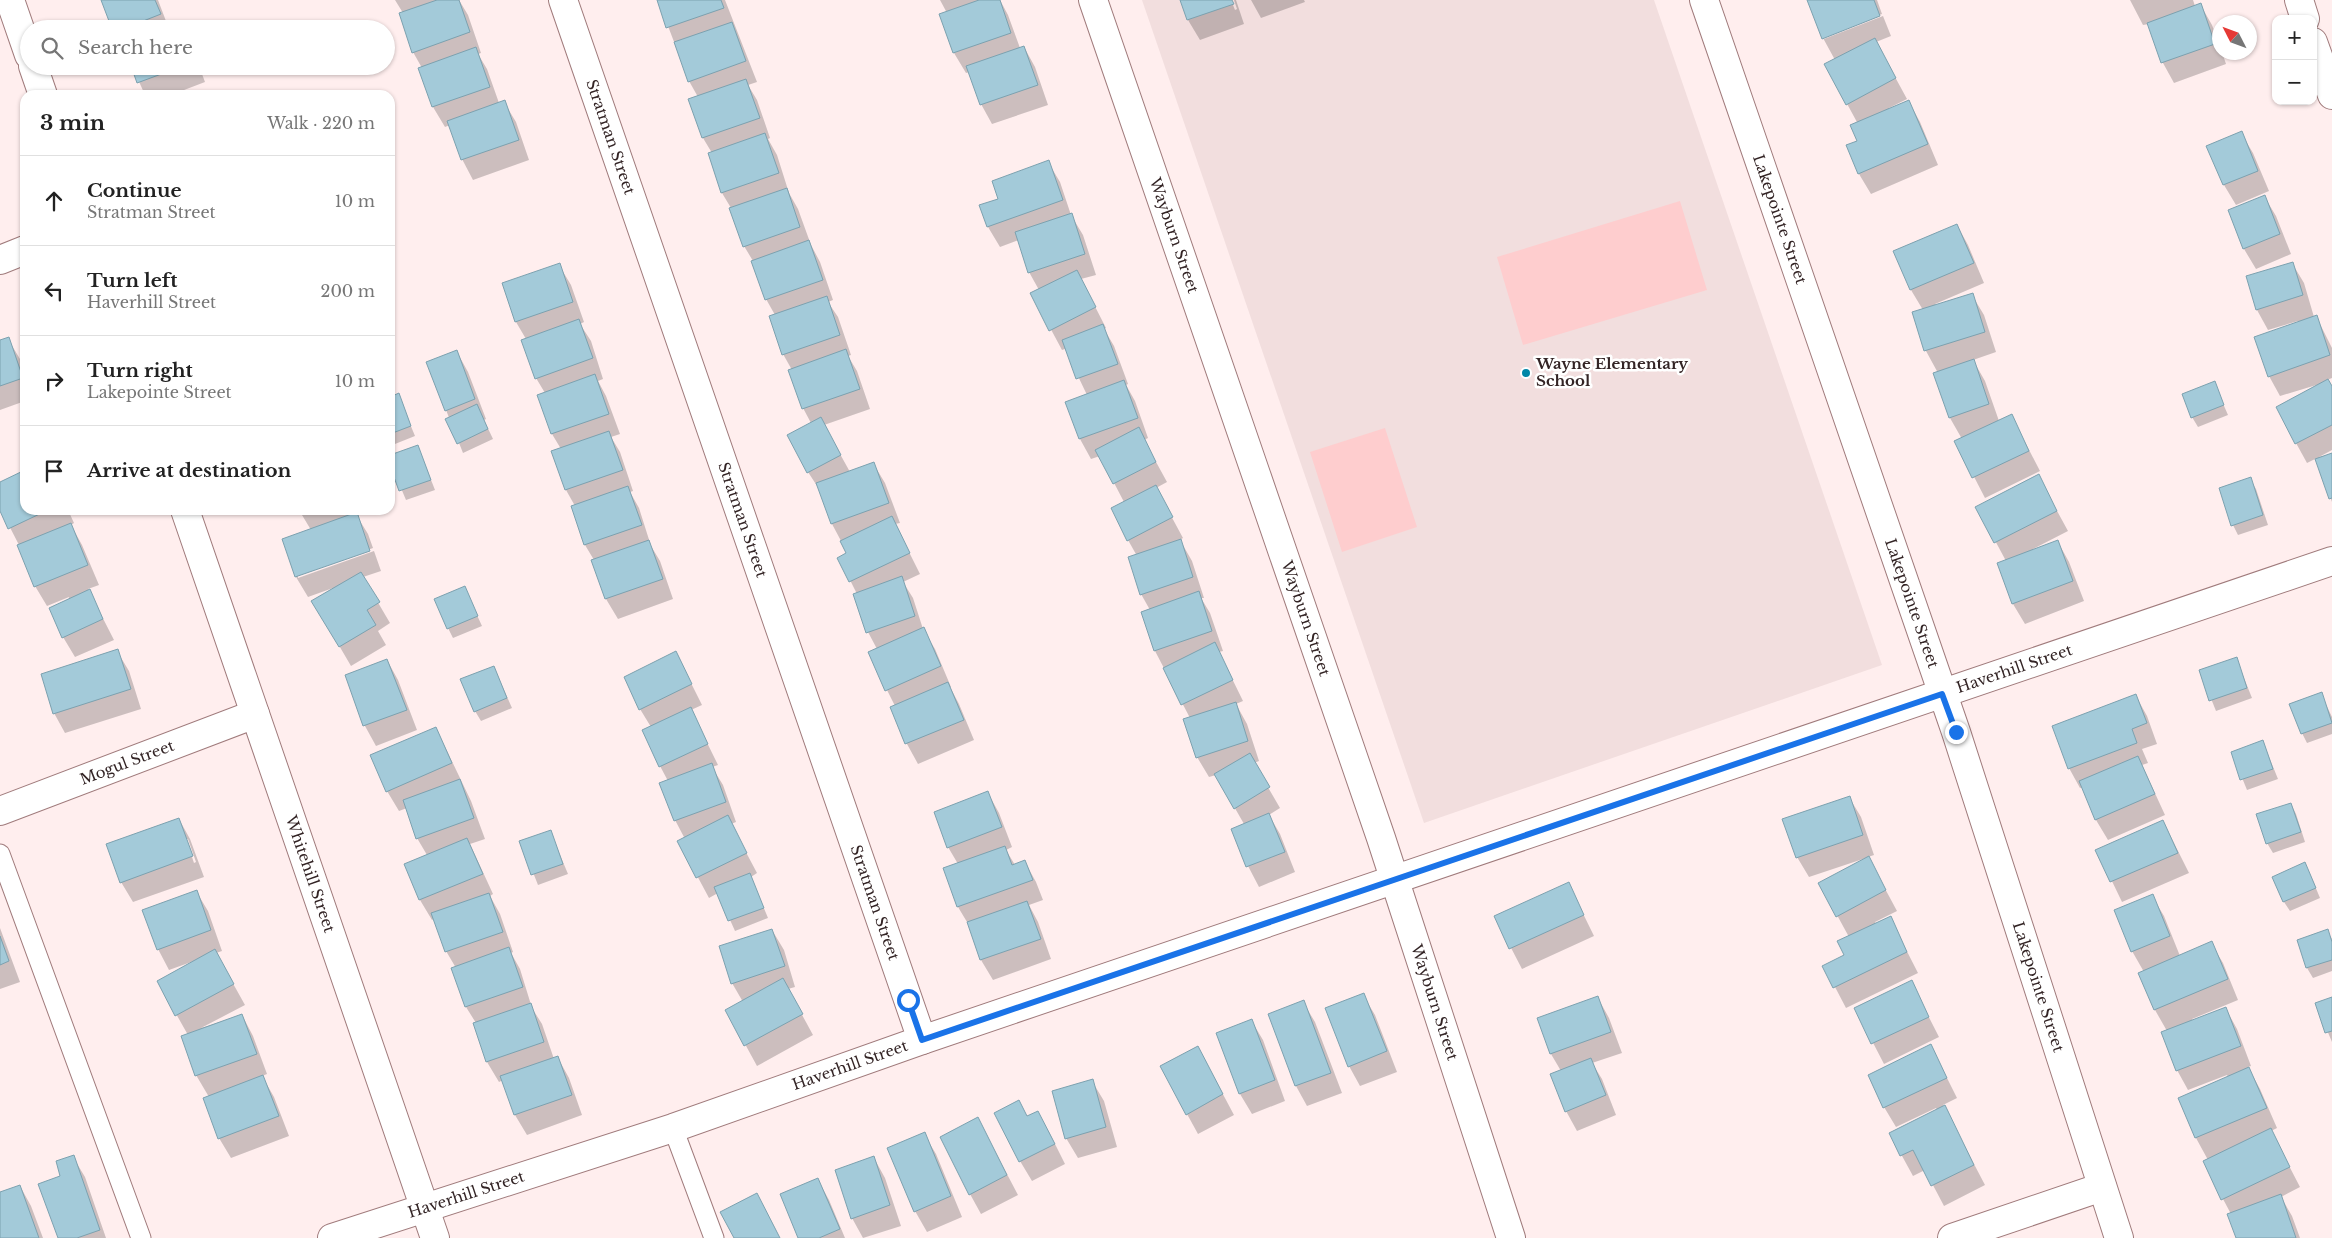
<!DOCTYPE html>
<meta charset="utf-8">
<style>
:root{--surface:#fff;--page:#f2f2f2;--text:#222;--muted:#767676;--line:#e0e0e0}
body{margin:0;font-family:"Libre Baskerville",serif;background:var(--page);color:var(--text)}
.controls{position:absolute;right:15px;top:15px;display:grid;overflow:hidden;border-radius:10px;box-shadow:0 1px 4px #0004}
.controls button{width:45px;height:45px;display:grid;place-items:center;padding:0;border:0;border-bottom:1px solid var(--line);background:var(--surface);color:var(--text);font:25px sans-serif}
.compass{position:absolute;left:2212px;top:15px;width:45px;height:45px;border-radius:50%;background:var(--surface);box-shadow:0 1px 4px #0004;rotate:312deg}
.stop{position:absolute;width:15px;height:15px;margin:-11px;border:4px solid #1a73e8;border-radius:50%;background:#fff}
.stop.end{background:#1a73e8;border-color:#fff;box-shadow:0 1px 5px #0008}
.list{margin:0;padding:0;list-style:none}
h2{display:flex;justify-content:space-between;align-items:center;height:65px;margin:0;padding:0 20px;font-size:21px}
h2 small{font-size:16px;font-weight:400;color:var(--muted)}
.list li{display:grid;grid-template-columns:32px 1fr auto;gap:15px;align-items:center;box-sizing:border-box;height:90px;padding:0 20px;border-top:1px solid var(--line)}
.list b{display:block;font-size:19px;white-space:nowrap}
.list p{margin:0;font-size:16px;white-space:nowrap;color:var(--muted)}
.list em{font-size:16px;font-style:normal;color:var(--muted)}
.icon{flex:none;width:28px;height:28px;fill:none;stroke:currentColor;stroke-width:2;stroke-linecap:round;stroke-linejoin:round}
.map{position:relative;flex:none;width:2332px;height:1238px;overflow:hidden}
.search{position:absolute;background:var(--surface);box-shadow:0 1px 4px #0004;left:20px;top:20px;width:375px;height:55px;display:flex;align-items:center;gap:12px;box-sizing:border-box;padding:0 18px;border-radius:28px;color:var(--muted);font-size:19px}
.panel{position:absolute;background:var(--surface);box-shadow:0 1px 4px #0004;left:20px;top:90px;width:375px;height:425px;border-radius:15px}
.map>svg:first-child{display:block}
.built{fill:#f2dede}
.green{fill:#fecdce}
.shadow{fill:#0003;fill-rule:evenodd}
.building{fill:#a3cad9;stroke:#7ca1af}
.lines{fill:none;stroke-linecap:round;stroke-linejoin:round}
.service-casing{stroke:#a07b7c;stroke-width:21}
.minor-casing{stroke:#a07b7c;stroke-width:30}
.service{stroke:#fff;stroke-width:19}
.minor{stroke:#fff;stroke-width:28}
.route{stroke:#1a73e8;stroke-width:6}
.poi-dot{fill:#0087a8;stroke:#fff;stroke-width:2}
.labels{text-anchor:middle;stroke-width:5;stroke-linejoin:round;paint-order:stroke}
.street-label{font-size:15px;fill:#332425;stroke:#fff}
.poi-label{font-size:15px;font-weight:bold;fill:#332425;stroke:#fff;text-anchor:start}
</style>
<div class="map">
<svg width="2332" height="1238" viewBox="0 0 2332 1238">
<rect width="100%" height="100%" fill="#fee"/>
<path class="built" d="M1142,0h512l228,665 -458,158z"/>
<path class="green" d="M1680,201l27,89 -184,55 -26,-88z
M1385,428l32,99 -75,25 -32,-100z"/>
<path class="shadow" d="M102,0h56l11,29h-56z
M395,0h64l9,15 13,38 -3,1 9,15 12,34 5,-1 12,20 13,38 -56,20 -11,-21 -12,-34 -5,2 -12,-20 -13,-38 2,-1 -9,-16 -10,-39z
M658,0h67l32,82 -9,3 9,15 13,38 -2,1 9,16 12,38 9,16 13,36 9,17 13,38 -5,2 10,15 13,38 -3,1 9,15 13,38 -46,16 26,47 23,-9 12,20 15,40 -5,1 25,50 -17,8 10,16 10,31 12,20 16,38h-1l9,17 15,36 -56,24 -11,-20 -16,-37 4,-1 -8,-16 -10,-41 -9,-17 -11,-38 -18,-36 9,-4 -16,-30 -11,-32 -13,-20 3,-49 -8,-15 -11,-38 -9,-16 -8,-39 -9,-16 -13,-38 -9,-15 -13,-38 -9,-15 -13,-39 3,-1 -9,-15 -13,-38 8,-3 -9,-16z
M940,0h60l8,15 12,33 4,-1 11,20 13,38 -56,19 -11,-20 -11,-32 -4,1 -12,-20 -13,-38 6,-2z
M1182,0h49l4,10 2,-1 -3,-9h2l8,24 -44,16 -12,-20z
M1251,0h53l1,2 -44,16z
M1808,0h69l5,14 -58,22v3l59,-23 8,20 -15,6 31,57 -18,9 1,2 19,-8 11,20 18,43 -67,29 -12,-20 -11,-28 11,-5 -1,-17 -32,-59 9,-5 -12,-22z
M2130,0h63l2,6 5,-2 12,21 8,21v6h2l4,12 -52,19 -11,-20 -14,-39 -6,1z
M180,25l2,4h-13z
M132,66h67l6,16 -34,13h-26z
M2241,133l12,20 16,38 -33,14 -12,-20 -16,-38z
M1048,162l12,20 11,33 12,20 13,40 -15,4 25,49 -2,1 10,17 14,38 -2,1 9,16 13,37 -4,2 23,42 -11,6 27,50 -3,2 12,21 12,37h-3l9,15 13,38 -4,1 24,49 -7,3 11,20 12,37 -5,2 26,45 -11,7 11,19 15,38 -36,15 -11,-21 -15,-37 11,-5 -28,-49 -7,2 -12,-20 -7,-39 -35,-67 -13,-39 8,-2 -9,-16 -4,-38 -9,-16 -4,-38 -24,-46 -9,3 -11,-20 -14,-37 21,-7 -22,-46 -3,1 -30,-56 7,-4 -10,-18 -10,-32 -19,7 -12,-20 -7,-21 19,-6z
M2264,196l12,20 15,38 -35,15 -12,-20 -15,-38z
M1957,225l11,20 16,38 -49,21 1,2 36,-11 12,20 12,37 -23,8 12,21 14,40 12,-6 29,56 -55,27 -29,-56 6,-3 -12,-21 -12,-45 -12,-22 -12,-38 9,-3 -12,-20 -16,-38z
M2292,263l12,20 10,34 2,-1 16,32v30l-5,2 5,8v62l-13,7 13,-3v48l-15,-44 -10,5 -11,-20 27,-60 -43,13 -11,-20 30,-53 -1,-2 -30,9 -11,-20z
M559,265l12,20 13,37 -4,2 11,17 12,38 -5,2 8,15 14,38 -9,3 9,15 13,39 -3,1 9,16 12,38 9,15 13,38 -55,20 -12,-20 -12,-39 -9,-15 -13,-38 3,-1 -9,-16 -13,-38 8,-3 -9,-15 -13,-38 6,-3 -9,-15 -10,-39 -10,-17 -13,-38z
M8,339l12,20 5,14v28l-25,9v-68z
M457,352l11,20 18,47 -2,1 9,19 -30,14 -17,-43z
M2214,383l14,32 -30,12 -6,-10z
M398,395l17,41 -25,10v-48z
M418,447l17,43 -29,10 -16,-38v-6z
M25,471v39h43l6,13 -3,2 11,20 17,40 -11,4 26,51 -39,17 -12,-20 6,-40 -22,9 -12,-20 -16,-41 -19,-37v-25z
M2038,476l30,55 -35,18v2l25,-9 11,20 15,39 -59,23 -12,-20 -7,-43 -29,-54z
M2250,479l6,10 12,36 -30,10 -5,-10z
M299,510h68v2l-10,4 11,18 5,14 -75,27v3l76,-27 7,20 -18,6 27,46 -12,8 8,14 -35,21 -38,-65 20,-13 -25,9 -12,-20 -13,-37 28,-10z
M464,587l18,39 -29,12 -5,-10z
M117,651l12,20 12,38 -76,24 -11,-20z
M676,653l26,52 -11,5 27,55 -6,2 11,18 13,37 -5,2 26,49 -6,4 17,41 -33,13 -17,-38 -9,5 -30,-56 6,-3 -10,-19 -7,-39 -8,-15 -9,-39 -11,-18z
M2236,658l16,40 -36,13 -16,-40z
M387,660l11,20 19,50 -41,16 -11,-20 -19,-51z
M494,667l18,41 -31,13 -6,-10z
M2321,694l11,23v17l-25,9 -5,-10z
M2136,696l11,20 10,28 -15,5 6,14 -6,2 23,50 -57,25 -12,-20 -13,-33 -3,1 -11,-20z
M436,728l35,73 14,38 -15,5 23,50 -3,2 10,18 13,38 -2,1 9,16 12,39 10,16 12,35 4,-1 11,20 13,37 -55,20 -12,-20 -12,-35 -4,2 -12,-20 -11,-39 -10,-16 -13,-39h3l-10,-17 -11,-33 -3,2 -12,-20 -14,-36 21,-9 -10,-17 -10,-30 -8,3 -12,-20 -15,-36z
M2263,742l15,37 -31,11 -15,-37z
M988,793l11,20 13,34 -6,3 9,15 10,-3 11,20 7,18 -14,5 9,17 13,37 -58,21 -12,-20 -11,-33 -12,-20v-43l-10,-17z
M1849,797l12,20 13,38 -6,2 29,54 -22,11 1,2 14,-6 28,55 -72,35 -22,-42 21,-10 4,-19 -29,-53 46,-26 -57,19 -12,-20z
M2291,804l5,10 9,28 -32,11 -6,-10z
M179,819l11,20 14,38 -71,25 -12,-20zM186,839h2l8,23 -2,1z
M2163,821l26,52 -67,29 -25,-52z
M550,831l18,43 -30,11 -17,-43z
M2310,874l10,24 -30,13 -6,-9z
M1568,883l26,53 -72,33 -27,-52z
M196,891l12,20 14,40 -6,2 29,52 -44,23 41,-13 11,21 14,38 -5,2 12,21 15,39 -58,22 -12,-20 -10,-41 -13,-22 -8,-40 -30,-53 36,-21 -25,9 -11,-21z
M2152,896l12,20 16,40 31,-13 12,20 15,37 -46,19 1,2 33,-12 11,20 14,37 -3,1 12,22 17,39 -6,3 29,56 -19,10 11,19 8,22h-63l-6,-24 -8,-15 -15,-39 -12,-22 -17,-39 49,-22 -1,-2 -39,15 -11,-20 -10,-39 -12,-21 -15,-37 4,-1 -12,-21z
M0,928l20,54 -20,7z
M772,930l12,20 11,37 -7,2 25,46 -56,31 -30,-55 16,-9 -11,-19z
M2327,931l5,8v32l-19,7 -6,-10 -9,-27z
M1911,982l28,55 -55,27 -29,-56z
M1363,995l12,20 22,57 -37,14 -11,-20z
M1598,998l11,20 13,35 -30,10 10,16 14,36 -39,16 -11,-20 -5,-40 -10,-17z
M2332,999v43l-16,-38z
M1303,1002l12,20 27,71 -35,13 -11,-20z
M1251,1020l12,20 22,61 -33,13 -12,-20z
M1931,1046l26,52 -14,7 42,80 -41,21 -19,-36 -12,6 -23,-42 47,-24 -1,-2 -40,19 -12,-20z
M1209,1068l25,47 -36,19 -11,-20z
M1092,1081l12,20 13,46 -39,11 -12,-20z
M1028,1117l21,15 16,32 -33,17 -12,-20z
M978,1119l40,76 -37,19 -11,-20z
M924,1134l12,20 26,63 -35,15 -12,-21z
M73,1157l12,20 21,61h-47l3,-62z
M874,1158l11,20 16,48 -38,12 -11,-20z
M818,1180l11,20 16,38h-45z
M20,1186l11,20 12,32h-43v-44z"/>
<path class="building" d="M101,0h54l6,14 -38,15h-11z
M437,0h22l11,32 -58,21 -13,-40z
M657,0h64l3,8 -58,20z
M979,0h21l11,33 -58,20 -14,-39z
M1180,0h52l2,4 -47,16z
M1807,0h67l6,16 -58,23z
M2201,3l14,41 -54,19 -14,-40z
M732,22l14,39 -58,21 -14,-40z
M1875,38l21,40 -50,27 -22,-41z
M1024,46l14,39 -58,20 -14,-39z
M476,47l14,40 -58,20 -14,-39z
M131,66h52l-46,17z
M746,79l14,39 -58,20 -14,-39z
M505,100l14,40 -58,20 -14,-39z
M1909,100l19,44 -70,30 -12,-29 11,-4 -7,-16z
M2242,131l16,40 -35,14 -17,-39z
M765,133l14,40 -58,20 -13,-40z
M1049,160l14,40 -76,27 -8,-22 19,-6 -6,-18z
M787,188l13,39 -57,20 -14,-39z
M2265,195l15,39 -37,15 -15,-39z
M1072,213l13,41 -57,19 -13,-41z
M1957,224l17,39 -64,27 -17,-39z
M809,240l14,40 -58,20 -14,-39z
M2293,262l10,33 -47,15 -10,-34z
M560,263l13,39 -58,20 -13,-39z
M1077,270l19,37 -47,24 -19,-38z
M1973,293l12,39 -61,19 -12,-39z
M827,296l13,39 -58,20 -13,-39z
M2317,315l13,40 -62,22 -14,-40z
M579,319l14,39 -58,21 -14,-39z
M1103,324l15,40 -42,15 -14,-39z
M9,337l14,41 -23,8v-46z
M846,349l14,40 -58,20 -14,-39z
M457,350l18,49 -30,12 -19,-49z
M1974,359l15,45 -40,14 -16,-45z
M595,374l14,40 -58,20 -14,-39z
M2328,379l4,7v39l-37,19 -19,-37z
M1124,380l14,38 -59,21 -14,-37z
M2215,381l9,24 -33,13 -9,-24z
M399,393l12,33 -21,8v-37z
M477,404l11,25 -31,15 -12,-25z
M2012,414l17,37 -57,27 -18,-37z
M821,417l20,38 -34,18 -20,-38z
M1139,427l17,35 -43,22 -18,-34z
M609,431l14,39 -58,20 -14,-39z
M418,445l13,35 -32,11 -9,-25v-11z
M2332,453v45l-3,1 -14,-40z
M874,462l15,41 -58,21 -15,-41z
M25,470v40h23l-40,19 -8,-18v-29z
M2039,474l18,37 -63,32 -19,-36z
M2251,477l12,38 -32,11 -12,-38z
M1156,485l17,32 -46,24 -16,-33z
M628,486l14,39 -58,20 -13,-39z
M357,512l13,39 -75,26 -13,-38z
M892,516l18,37 -61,29 -12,-24 9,-5 -6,-12z
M71,523l17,42 -54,22 -17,-42z
M1181,539l12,38 -53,18 -12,-38z
M649,540l14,39 -58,20 -14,-39z
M2058,540l15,41 -61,23 -15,-41z
M361,572l19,30 -13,8 9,15 -37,22 -28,-46z
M902,576l13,40 -49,17 -13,-39z
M465,586l13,30 -31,13 -13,-30z
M90,589l13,30 -41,19 -13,-30z
M1199,591l13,40 -58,20 -13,-39z
M924,627l17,39 -56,25 -17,-39z
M1215,642l18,38 -52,25 -18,-37z
M118,649l13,40 -78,25 -12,-40z
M676,651l16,33 -53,26 -15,-33z
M2237,657l10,31 -38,13 -10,-31z
M387,659l20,51 -44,16 -18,-51z
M494,666l13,32 -33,14 -14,-33z
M948,682l16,38 -59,24 -15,-37z
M2322,692l10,31 -31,11 -12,-30z
M2136,694l11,29 -15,6 5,14 -69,26 -16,-43z
M1236,702l12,39 -52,17 -13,-39z
M691,707l17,37 -49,23 -17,-37z
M436,727l16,36 -66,29 -16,-37z
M2263,740l10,29 -33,11 -9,-28z
M1250,753l20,34 -36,22 -20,-35z
M2138,756l17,38 -60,26 -16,-39z
M712,763l14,39 -52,19 -15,-38z
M460,779l14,39 -58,21 -13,-39z
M988,791l14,36 -55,21 -13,-36z
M1850,796l13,39 -67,23 -14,-39z
M2291,803l10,29 -35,12 -10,-30z
M1269,813l16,39 -39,15 -15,-38z
M728,815l19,38 -51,25 -19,-37z
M179,818l14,38 -73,27 -14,-39z
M2163,820l15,33 -68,29 -15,-32z
M551,830l12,34 -32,11 -12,-34z
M467,838l16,36 -64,26 -15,-36z
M1005,846l7,19 13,-5 8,20 -76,27 -14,-39z
M1869,856l17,34 -50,27 -18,-34z
M2305,862l11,26 -33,14 -11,-25z
M750,873l14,35 -36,13 -14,-34z
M1569,882l15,33 -75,34 -15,-33z
M197,890l14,40 -54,20 -15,-40z
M489,893l14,39 -58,20 -14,-39z
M2153,894l17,42 -39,16 -17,-42z
M1027,901l14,38 -61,21 -13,-38z
M1891,916l16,36 -74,36 -11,-22 22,-11 -7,-14z
M772,929l13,37 -54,18 -12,-38z
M2328,929l4,13v18l-26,8 -9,-28z
M0,936l9,25 -9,4z
M2212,941l16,38 -74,31 -16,-37z
M509,947l14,40 -58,20 -14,-39z
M215,949l19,35 -59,32 -18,-35z
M783,978l20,36 -59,32 -19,-36z
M1912,980l17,37 -58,27 -17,-36z
M1364,993l23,58 -39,16 -23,-59z
M1598,996l13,36 -61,22 -13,-36z
M2332,997v34l-7,2 -10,-30z
M1304,1000l27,73 -36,13 -27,-72z
M531,1003l13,39 -58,20 -13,-39z
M2226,1007l15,39 -65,25 -15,-39z
M242,1014l15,40 -62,22 -14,-40z
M1252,1019l23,61 -36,14 -23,-61z
M1931,1044l16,34 -64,30 -15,-33z
M1198,1046l25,48 -37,21 -26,-49z
M558,1056l14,39 -58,20 -14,-39z
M1591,1058l15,37 -41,17 -15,-38z
M2249,1067l18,41 -72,30 -17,-40z
M263,1075l16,41 -61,23 -15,-41z
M1093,1079l13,48 -41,12 -13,-48z
M1019,1100l8,16 11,-5 17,33 -36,18 -25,-49z
M1945,1105l29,60 -43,21 -18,-36 -13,6 -11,-23z
M978,1117l29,58 -38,20 -29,-58z
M2271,1128l19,39 -69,33 -18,-39z
M925,1132l26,64 -37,16 -27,-64z
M74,1155l26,75 -23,8h-19l-20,-54 22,-8 -4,-15z
M874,1156l16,49 -39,14 -16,-49z
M818,1178l22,51 -21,9h-21l-18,-44z
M20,1185l19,53h-39v-46z
M757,1193l23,45h-46l-14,-26z
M2281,1194l15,44h-60l-9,-24z"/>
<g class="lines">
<g class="service-casing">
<path id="service" d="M0,854l141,384
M673,1128l41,110"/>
</g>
<g class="minor-casing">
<g id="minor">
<path d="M10,0l19,55"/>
<path id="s1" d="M563,0l359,1040"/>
<path id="s2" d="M1093,0l288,838 130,400"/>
<path id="s3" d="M1704,0l252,732 163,506"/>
<path d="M2299,0l6,19"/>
<path d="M2313,42l19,53"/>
<path d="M33,66l10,29"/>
<path d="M0,260l25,-10"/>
<path id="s4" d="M185,510l250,728"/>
<path id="s5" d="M0,811l255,-97"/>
<path id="s6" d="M332,1238l341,-110 249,-88 1410,-479"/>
<path d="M1952,1238l150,-51"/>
</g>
</g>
<use href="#service" class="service"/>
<use href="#minor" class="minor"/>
</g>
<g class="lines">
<path class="route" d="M908,1000l14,40 1020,-346 14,38"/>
</g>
<circle class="poi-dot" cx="1526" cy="373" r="5"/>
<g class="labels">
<g class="street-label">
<text dy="5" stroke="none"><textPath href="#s1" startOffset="145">Stratman Street</textPath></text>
<text dy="5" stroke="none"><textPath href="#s3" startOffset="232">Lakepointe Street</textPath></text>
<text dy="5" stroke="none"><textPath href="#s2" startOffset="249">Wayburn Street</textPath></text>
<text dy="5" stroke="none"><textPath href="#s1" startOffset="550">Stratman Street</textPath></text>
<text dy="5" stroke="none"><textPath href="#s3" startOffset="638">Lakepointe Street</textPath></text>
<text dy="5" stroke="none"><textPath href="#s2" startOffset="654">Wayburn Street</textPath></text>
<text dy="5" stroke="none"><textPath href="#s6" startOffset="1776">Haverhill Street</textPath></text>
<text dy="5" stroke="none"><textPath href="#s5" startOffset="136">Mogul Street</textPath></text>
<text dy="5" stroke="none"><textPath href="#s4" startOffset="385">Whitehill Street</textPath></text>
<text dy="5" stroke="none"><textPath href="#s1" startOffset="955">Stratman Street</textPath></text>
<text dy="5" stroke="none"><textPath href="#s3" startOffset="1042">Lakepointe Street</textPath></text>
<text dy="5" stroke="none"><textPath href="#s2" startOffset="1059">Wayburn Street</textPath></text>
<text dy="5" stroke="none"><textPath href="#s6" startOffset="546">Haverhill Street</textPath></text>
<text dy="5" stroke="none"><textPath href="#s6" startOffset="141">Haverhill Street</textPath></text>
</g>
<g class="poi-label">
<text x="1536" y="369">Wayne Elementary<tspan x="1536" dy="17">School</tspan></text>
</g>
</g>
</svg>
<div class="controls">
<button>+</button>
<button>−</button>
</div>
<svg class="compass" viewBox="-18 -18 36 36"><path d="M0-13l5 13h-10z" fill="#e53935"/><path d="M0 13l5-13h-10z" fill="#767676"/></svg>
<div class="stop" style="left:908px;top:1000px"></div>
<div class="stop end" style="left:1956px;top:732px"></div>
<div class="search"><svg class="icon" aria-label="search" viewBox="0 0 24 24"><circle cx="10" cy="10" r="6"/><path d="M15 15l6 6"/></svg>Search here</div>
<section class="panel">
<h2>3 min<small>Walk · 220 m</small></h2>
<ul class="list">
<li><svg class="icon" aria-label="ahead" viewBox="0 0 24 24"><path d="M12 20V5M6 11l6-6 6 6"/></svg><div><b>Continue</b><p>Stratman Street</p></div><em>10 m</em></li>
<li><svg class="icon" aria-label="left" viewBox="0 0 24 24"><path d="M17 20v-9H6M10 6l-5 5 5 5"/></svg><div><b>Turn left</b><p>Haverhill Street</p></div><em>200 m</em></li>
<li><svg class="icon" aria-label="right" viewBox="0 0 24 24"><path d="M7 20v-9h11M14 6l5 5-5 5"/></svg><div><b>Turn right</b><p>Lakepointe Street</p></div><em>10 m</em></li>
<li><svg class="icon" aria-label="arrive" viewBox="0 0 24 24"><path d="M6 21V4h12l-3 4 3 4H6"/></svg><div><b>Arrive at destination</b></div></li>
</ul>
</section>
</div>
